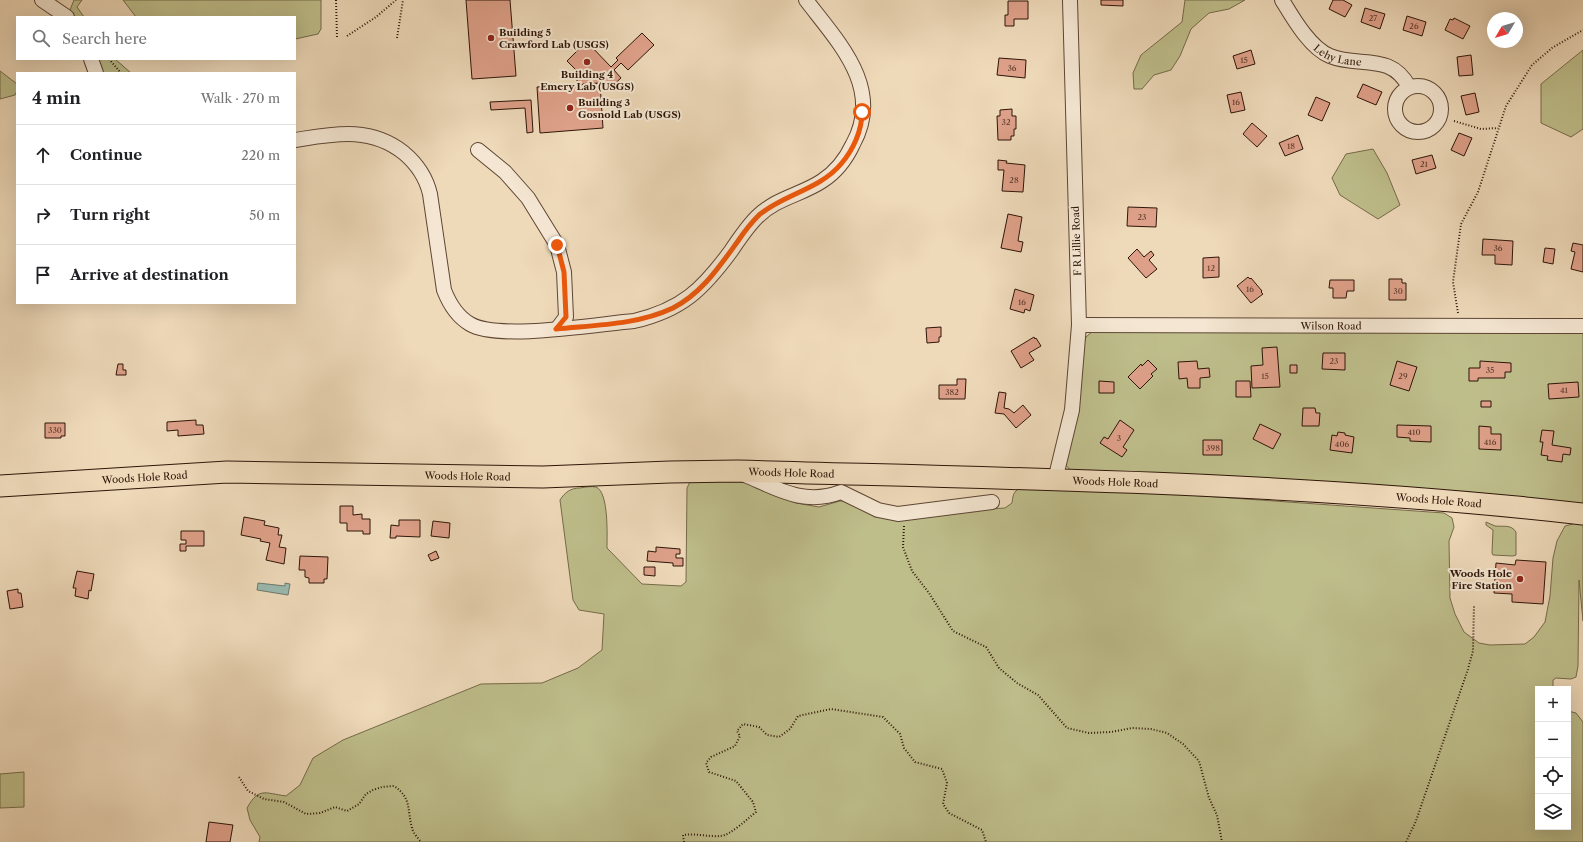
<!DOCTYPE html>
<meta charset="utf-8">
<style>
:root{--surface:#fff;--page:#f2f2f2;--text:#202124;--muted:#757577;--line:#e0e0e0}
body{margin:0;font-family:"Libre Caslon Text",serif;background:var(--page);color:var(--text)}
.controls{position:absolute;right:12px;bottom:12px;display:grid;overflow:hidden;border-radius:0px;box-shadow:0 4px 16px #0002}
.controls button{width:36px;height:36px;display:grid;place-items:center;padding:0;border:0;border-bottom:1px solid var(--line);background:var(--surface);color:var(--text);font:20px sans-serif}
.compass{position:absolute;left:1487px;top:12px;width:36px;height:36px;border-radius:50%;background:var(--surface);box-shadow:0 4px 16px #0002;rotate:232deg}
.stop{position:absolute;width:12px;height:12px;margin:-9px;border:3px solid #ea580c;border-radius:50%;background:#fff}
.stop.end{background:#ea580c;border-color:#fff;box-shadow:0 1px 4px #0008}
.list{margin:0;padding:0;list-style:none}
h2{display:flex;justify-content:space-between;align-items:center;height:52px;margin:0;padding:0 16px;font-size:17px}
h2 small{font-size:13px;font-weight:400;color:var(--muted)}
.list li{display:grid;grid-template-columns:26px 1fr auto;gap:12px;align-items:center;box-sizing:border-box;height:60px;padding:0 16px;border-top:1px solid var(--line)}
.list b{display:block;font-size:15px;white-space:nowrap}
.list em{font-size:13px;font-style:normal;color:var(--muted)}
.icon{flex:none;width:22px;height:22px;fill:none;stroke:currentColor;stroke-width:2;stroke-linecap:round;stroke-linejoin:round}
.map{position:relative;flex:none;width:1583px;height:842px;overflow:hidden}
.search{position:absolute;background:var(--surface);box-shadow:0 4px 16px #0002;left:16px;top:16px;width:280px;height:44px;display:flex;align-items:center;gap:10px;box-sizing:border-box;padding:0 14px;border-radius:0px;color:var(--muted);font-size:15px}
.panel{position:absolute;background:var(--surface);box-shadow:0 4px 16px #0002;left:16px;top:72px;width:280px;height:232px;border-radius:0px}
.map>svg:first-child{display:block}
.green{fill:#bebe8b;stroke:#766a4a}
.water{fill:#99bab0;stroke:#6e786d}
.building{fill:#dea089;stroke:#2e1508}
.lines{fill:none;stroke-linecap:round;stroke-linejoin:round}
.minor-casing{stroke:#5e4634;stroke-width:16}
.highway-casing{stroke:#2e1508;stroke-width:23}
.path{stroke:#2e1508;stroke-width:2;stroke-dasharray:1 2;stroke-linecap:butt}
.minor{stroke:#f4e6d2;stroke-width:14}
.highway{stroke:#eed9b9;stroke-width:21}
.route{stroke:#ea580c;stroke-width:5}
.poi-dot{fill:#8f2418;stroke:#f4e6d2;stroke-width:1.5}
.labels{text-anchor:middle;stroke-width:4;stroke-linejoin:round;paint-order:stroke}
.number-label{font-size:8px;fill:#5a3828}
.poi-label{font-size:10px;font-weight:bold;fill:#2e1508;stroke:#f4e6d2;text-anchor:start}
.street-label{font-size:10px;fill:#2e1508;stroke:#f4e6d2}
</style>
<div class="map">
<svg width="1583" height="842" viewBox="0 0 1583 842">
<rect width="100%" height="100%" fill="#eed9b9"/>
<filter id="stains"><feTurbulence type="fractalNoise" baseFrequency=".005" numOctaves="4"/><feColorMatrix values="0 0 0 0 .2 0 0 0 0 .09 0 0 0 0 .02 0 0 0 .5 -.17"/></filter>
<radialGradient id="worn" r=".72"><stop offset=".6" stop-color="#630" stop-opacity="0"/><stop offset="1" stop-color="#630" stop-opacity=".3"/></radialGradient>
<path class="green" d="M74,0h8l-5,7 7,10h-10l-4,-7z
M123,0h198v29l-3,5 -23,5v-22h-159z
M1185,0h60l-16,9 -20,4 -18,16 -11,27 -9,14 -17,5 -12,14h-8l-1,-16 8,-18 41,-33z
M1583,50v79l-12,8 -30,-14v-39z
M97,59h18l16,14h-30z
M0,71l17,13v7l-2,4 -15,4z
M1373,149l14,24 13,32 -22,14 -38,-24 -8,-17 14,-24z
M1095,329l488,4v172l-512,-34 -6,-7 19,-122 2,-5z
M742,480l54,23 23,4 21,-6h9l25,14 131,-7 7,-5c1,-9 2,-13 11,-16l109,4 312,22 8,5 2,9 -5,14 1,57 5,16 9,18 15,11 11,2 35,-1 9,-7 11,-15 5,-26 3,-38 4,-17 8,-15 8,-2v-2h10v99l-4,-41 -1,86 -2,11 -5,2 -15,-1 -3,2v9h-15v138h30v-116l8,2 7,9v120h-1324l1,-5 -10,-17 -3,-12c12,-21 17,-15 39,-12l14,-11 13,-27 30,-18 138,-56 61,-1 36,-15 24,-18 2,-36 -25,-4 -6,-10 -13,-100c5,-8 11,-12 20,-12 5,-1 12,-2 16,-1 13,5 11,49 11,61l35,36 39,2 5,-4 1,-94 3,-6z
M1486,522c3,1 6,3 9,4 8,1 16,-2 21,6v23l-3,1 -20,-1 -1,-2 1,-23 -7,-5z
M24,772v35l-24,1v-34z"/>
<path class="water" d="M258,583l27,3v-3l5,1 -2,11 -31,-5z"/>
<path class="building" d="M466,0h44l6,76 -44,3z
M1101,0h22v6l-22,-1z
M1333,0h10l9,5 -7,12 -16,-8z
M1008,1h20v18h-14v7h-9v-11h3z
M1365,8l20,6 -5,15 -19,-7z
M1407,16l19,6 -4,14 -19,-6z
M1454,18l16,8 -7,13 -18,-9 5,-11 3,1z
M642,33l12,12 -26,25 -7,-7 -7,7 7,8 -12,11 -6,-6 -26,2v-7l4,-3 -14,-14 13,-13 2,1 6,-6 23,24 7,-7 -2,-2z
M1251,50l4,14 -18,5 -4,-13z
M1471,55l2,20 -14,1 -2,-19z
M999,58l27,2 -1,18 -28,-3z
M600,83l3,45 -63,5 -3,-46z
M1363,84l19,8 -6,13 -19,-8z
M1241,92l4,18 -14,3 -4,-18z
M1475,93l4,19 -13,3 -5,-19z
M1316,97l14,6 -8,18 -14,-6z
M531,100l2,32 -6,1 -2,-25 -34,2 -1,-8z
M1012,109v7h4v13h-2v7h-3v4h-13l-1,-24h3v-6z
M1252,123l15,13 -10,11 -14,-13z
M1459,133l13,5 -8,18 -13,-6z
M1298,135l5,14 -18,7 -6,-13z
M1432,155l4,13 -20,6 -4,-14z
M998,160l9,1 -1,2 19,2 -2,27 -21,-1 2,-21h-6z
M1128,207l29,1 -1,19 -29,-1z
M1008,214l14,3 -4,24 5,1 -2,10 -20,-4z
M1483,239l30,2 -1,24 -17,-1v-9h-13z
M1573,243l10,2v27l-12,-3 4,-17 -4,-1z
M1545,248l10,1 -2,15 -10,-2z
M1137,249l7,8 7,-6 3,4 -5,5 8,9 -11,9 -18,-20z
M1219,257v20l-16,1v-20z
M1248,277l2,2 1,-1 11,13 -1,1 2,2 -12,9 -14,-17z
M1389,279h13v4h4v17h-17z
M1330,280h24v11h-7l-1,7h-13v-10h-4z
M1015,289l19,6 -4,16 -5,-2 -1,4 -14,-4z
M941,327v10h-2v5l-12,1 -1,-15z
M1034,337l1,2 1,-1 5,8 -12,7 5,7 -13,8 -10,-17z
M1277,347l3,40 -28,1 -1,-22 12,-1 -1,-17z
M1323,353h22v17l-23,-1z
M1148,360l9,9 -6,5 2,2 -13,13 -12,-12 13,-13 1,2z
M1197,361l1,8 11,-1 1,9 -10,1v10h-12l-1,-10 -8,1 -1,-17z
M1397,361l20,6 -8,24 -19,-6z
M1480,361l31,2v9h-6v6h-27v3h-9v-13h11z
M118,364h5v6h3v5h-10z
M1290,365h7v8h-7z
M957,379h9l-1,20h-26v-14h18z
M1099,381l15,1v11h-15z
M1236,381h14l1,16h-15z
M1578,382l1,15 -30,2 -1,-15z
M999,392l7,1 -2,15 5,1 5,4 9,-8 8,10 -15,13 -12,-14 -9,-1z
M1481,401h10v6h-10z
M1303,408h12l1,5h4l-1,13h-17z
M196,420v5h7l1,9 -26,2v-6l-11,1v-9z
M1120,420l14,10 -11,17 4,3 -5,7 -22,-14 4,-6 4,2z
M45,423h20v13h-4v2h-16z
M1260,424l21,10 -8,15 -20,-10z
M1397,425l34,1v16l-21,-1v-3l-13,-1z
M1479,426l12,1v7h10v16l-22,-1z
M1542,430l12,1 -2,14 19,3 -1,7 -7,-1 -1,8 -15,-2 1,-4 -7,-1 2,-13h-3z
M1338,432l7,1v2l9,2 -2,16 -22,-3 2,-15 5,1z
M1203,440h19v15h-19z
M340,506h13v9l9,-1v5h8v15h-7v-3h-16v-8h-7z
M244,517l21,4 -1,4 15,3 -1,7h4l-3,12 7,1 -2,16 -18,-4 4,-17 -10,-2 1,-2 -20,-4z
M399,520h21v17l-24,-1v2h-6l1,-13 8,1z
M433,521l17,2 -1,15 -18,-2z
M181,531h23v15h-18v5h-6v-7h6v-4h-5z
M656,547l24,2v5h-4v4h7v8h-10v-3l-26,-2 1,-10 8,1z
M436,551l3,7 -8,3 -3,-6z
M300,556l28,1 -1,22h-3v4h-15v-5l-4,-1v-7h-6z
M1516,560l30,2 -3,42 -31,-2v-8l-18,-1 2,-30 19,2z
M644,567h11v9l-11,-1z
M77,571l17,3 -3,17 -2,-1 -1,9 -13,-3 1,-8h-3z
M18,589v4h3l2,14 -13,2 -3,-18z
M209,822l24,3 -3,17h-24z"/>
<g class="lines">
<g class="minor-casing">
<g id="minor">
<path d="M42,0l25,17"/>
<path id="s1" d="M1282,0c11,18 28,48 48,56 29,12 61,-4 79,31"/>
<path d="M91,59l5,14"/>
<circle cx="1418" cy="109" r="23"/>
<path d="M295,140c39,-6 75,-14 109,13 13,11 22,24 26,41l14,96c5,13 14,27 26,34 28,17 128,0 164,-3 48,-11 69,-32 97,-70 8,-12 16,-24 26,-34 19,-19 44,-22 65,-36 14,-9 24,-22 31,-37 31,-56 -15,-102 -47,-144"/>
<path d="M478,150l27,22 23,26 29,47 7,27 2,45 -9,12"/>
<path id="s2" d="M1079,325l504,1"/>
<path d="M745,475c33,14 59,31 96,17l37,18 20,4 94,-12"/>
<path d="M1055,480l17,-70 7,-85 -9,-325"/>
</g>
</g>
<g class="highway-casing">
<g id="highway">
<path id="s3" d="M0,486l227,-14 316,5 127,-5 67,-1c282,8 565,11 846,43"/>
</g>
</g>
<path class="path" d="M336,0l1,37
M347,36l29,-19 20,-17
M397,38l6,-38
M109,59l12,14
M1454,121l27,8 17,-1
M1458,313l-5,-31 8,-58 17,-32 28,-86 26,-41 20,-17 31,-18
M904,526l-1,21 9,24 17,22 24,38 33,16 13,21 18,15 21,12 29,33 22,5 22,-1 21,-4 19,1 16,4 16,11 16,17 10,37 8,17 5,27
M239,777l9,14 16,8 20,3 22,12 14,-1 15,-6 12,4 12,-7 7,-10 7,-4 9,-3 12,-1c18,12 13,24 18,42 1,5 6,10 9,14
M684,842l-1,-7c13,-2 25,2 37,1 10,0 28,-18 36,-24l-3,-10 -17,-21 -27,-9 -3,-9 5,-6 24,-11 5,-10 -3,-5 6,-7 16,3 8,8 12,2 11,-8 8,-13 33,-7 52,8 17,17 4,14 11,14 27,7 5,14 -4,21 6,9 33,17 4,12
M1406,842l10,-21 52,-152 5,-18 1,-46"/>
<use href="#minor" class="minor"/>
<use href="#highway" class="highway"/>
</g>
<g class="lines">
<path class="route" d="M557,245l7,27 2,45 -10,12c39,-4 81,-4 117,-21 29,-15 46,-41 65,-67 6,-9 13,-18 21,-26 25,-21 60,-25 82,-51 12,-14 21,-33 21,-52"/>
</g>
<g class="poi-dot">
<circle cx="491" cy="38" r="4"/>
<circle cx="587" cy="62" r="4"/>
<circle cx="570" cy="108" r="4"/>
<circle cx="1520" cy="579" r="4"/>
</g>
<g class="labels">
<g class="number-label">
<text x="1373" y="21">27</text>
<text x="1414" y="29">26</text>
<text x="1244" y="63">15</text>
<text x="1012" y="71">36</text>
<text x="1236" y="105">16</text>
<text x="1006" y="125">32</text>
<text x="1291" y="149">18</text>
<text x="1424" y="167">21</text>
<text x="1014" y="183">28</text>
<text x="1142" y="220">23</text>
<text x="1498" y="251">36</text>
<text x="1211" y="271">12</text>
<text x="1250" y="292">16</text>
<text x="1398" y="294">30</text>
<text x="1022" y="305">16</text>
<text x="1334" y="364">23</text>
<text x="1490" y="373">35</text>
<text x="1265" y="379">15</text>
<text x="1403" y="379">29</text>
<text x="1564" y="393">41</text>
<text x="952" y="395">382</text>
<text x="55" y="433">330</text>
<text x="1414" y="435">410</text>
<text x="1119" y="441">3</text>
<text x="1490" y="445">416</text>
<text x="1342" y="447">406</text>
<text x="1213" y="451">398</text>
</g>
<g class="poi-label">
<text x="499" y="36">Building 5<tspan x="499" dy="12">Crawford Lab (USGS)</tspan></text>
<text x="587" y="78" text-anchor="middle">Building 4<tspan x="587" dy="12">Emery Lab (USGS)</tspan></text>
<text x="578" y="106">Building 3<tspan x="578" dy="12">Gosnold Lab (USGS)</tspan></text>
<text x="1512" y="577" text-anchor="end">Woods Hole<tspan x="1512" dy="12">Fire Station</tspan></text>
</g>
<g class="street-label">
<text dy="4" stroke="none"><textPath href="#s1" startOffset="82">Lehy Lane</textPath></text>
<text transform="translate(1076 241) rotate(-92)" y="4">F R Lillie Road</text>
<text dy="4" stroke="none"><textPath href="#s2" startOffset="252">Wilson Road</textPath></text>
<text dy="4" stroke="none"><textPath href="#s3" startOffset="792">Woods Hole Road</textPath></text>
<text dy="4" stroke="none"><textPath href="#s3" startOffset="468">Woods Hole Road</textPath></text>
<text dy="4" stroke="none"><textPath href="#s3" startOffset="145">Woods Hole Road</textPath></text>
<text dy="4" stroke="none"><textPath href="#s3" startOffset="1116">Woods Hole Road</textPath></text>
<text dy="4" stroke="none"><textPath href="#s3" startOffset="1440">Woods Hole Road</textPath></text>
</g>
</g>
<rect width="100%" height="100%" filter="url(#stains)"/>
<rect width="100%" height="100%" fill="url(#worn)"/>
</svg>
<div class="controls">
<button>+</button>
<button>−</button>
<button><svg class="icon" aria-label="locate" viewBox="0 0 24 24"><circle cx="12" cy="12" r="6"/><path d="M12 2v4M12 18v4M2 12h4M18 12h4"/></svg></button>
<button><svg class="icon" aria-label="layers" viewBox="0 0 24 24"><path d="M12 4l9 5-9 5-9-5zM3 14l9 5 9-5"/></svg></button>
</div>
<svg class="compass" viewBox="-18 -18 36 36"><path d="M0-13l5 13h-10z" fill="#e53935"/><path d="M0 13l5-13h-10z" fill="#757577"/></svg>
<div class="stop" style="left:862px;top:112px"></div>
<div class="stop end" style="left:557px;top:245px"></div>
<div class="search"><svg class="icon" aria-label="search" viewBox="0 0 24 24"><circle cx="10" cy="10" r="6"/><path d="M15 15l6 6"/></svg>Search here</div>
<section class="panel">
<h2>4 min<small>Walk · 270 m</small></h2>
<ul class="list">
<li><svg class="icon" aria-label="ahead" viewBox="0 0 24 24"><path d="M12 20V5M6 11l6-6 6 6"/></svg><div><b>Continue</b></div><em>220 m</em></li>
<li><svg class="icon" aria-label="right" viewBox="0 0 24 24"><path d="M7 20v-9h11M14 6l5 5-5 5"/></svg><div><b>Turn right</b></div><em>50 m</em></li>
<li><svg class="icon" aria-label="arrive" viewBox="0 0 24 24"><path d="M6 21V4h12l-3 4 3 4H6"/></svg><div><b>Arrive at destination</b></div></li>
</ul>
</section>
</div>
